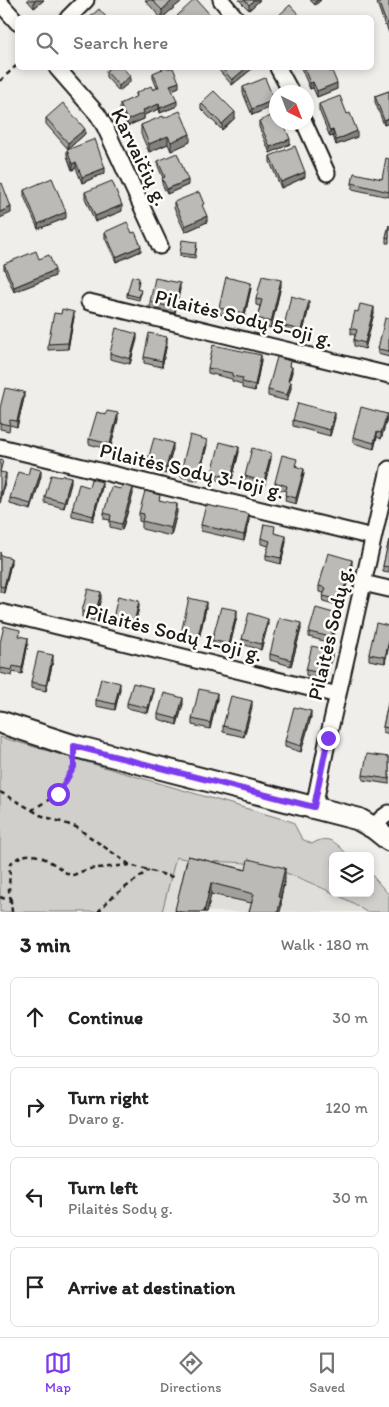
<!DOCTYPE html>
<meta charset="utf-8">
<style>
:root{--surface:#fff;--page:#f6f6f6;--text:#222;--muted:#767676;--line:#e0e0e0;--accent:#7c3aed}
body{margin:0;font-family:Itim,sans-serif;background:var(--page);color:var(--text)}
.controls{position:absolute;right:15px;bottom:15px;display:grid;overflow:hidden;border-radius:8px;box-shadow:0 2px 8px #0003}
.controls button{width:45px;height:45px;display:grid;place-items:center;padding:0;border:0;border-bottom:1px solid var(--line);background:var(--surface);color:var(--text);font:25px sans-serif}
.compass{position:absolute;left:269px;top:85px;width:45px;height:45px;border-radius:50%;background:var(--surface);box-shadow:0 2px 8px #0003;rotate:138deg}
.stop{position:absolute;width:15px;height:15px;margin:-11px;border:4px solid #7c3aed;border-radius:50%;background:#fff}
.stop.end{background:#7c3aed;border-color:#fff;box-shadow:0 1px 5px #0008}
.list{margin:0;padding:0;list-style:none}
h2{display:flex;justify-content:space-between;align-items:center;height:65px;margin:0;padding:0 20px;font-size:21px}
h2 small{font-size:16px;font-weight:400;color:var(--muted)}
.list li{display:grid;grid-template-columns:32px 1fr auto;gap:15px;align-items:center;box-sizing:border-box;height:80px;margin:0 10px 10px;padding:0 10px;border:1px solid var(--line);border-radius:8px}
.list b{display:block;font-size:19px;white-space:nowrap}
.list p{margin:0;font-size:16px;white-space:nowrap;color:var(--muted)}
.list em{font-size:16px;font-style:normal;color:var(--muted)}
.icon{flex:none;width:28px;height:28px;fill:none;stroke:currentColor;stroke-width:2;stroke-linecap:round;stroke-linejoin:round}
.map{position:relative;flex:none;width:389px;height:912px;overflow:hidden}
.search{position:absolute;background:var(--surface);box-shadow:0 2px 8px #0003;left:15px;right:15px;top:15px;height:55px;display:flex;align-items:center;gap:12px;box-sizing:border-box;padding:0 18px;border-radius:8px;color:var(--muted);font-size:19px}
.sheet{height:425px;background:var(--surface)}
nav{display:flex;justify-content:space-around;align-items:center;box-sizing:border-box;height:70px;border-top:1px solid var(--line);background:var(--surface);font-size:14px;color:var(--muted)}
nav a{display:grid;justify-items:center;gap:2px}
nav .on{color:var(--accent)}
.map>svg:first-child{display:block}
.built{fill:#e0deda}
.green{fill:#d0cfcc;stroke:#767674}
.lines{fill:none;stroke-linecap:round;stroke-linejoin:round}
.minor-casing{stroke:#1c1c1c;stroke-width:19}
.secondary-casing{stroke:#1c1c1c;stroke-width:25}
.path{stroke:#1c1c1c;stroke-width:2.5;stroke-dasharray:5 4;stroke-linecap:butt}
.minor{stroke:#fdfcf7;stroke-width:15}
.secondary{stroke:#fdfcf7;stroke-width:21}
.wall{fill:#a1a09d;stroke:#1c1c1c}
.shaded-wall{fill:#83827f;stroke:#1c1c1c}
.building{fill:#bbbab6;stroke:#1c1c1c}
.route{stroke:#7c3aed;stroke-width:6}
.labels{text-anchor:middle;stroke-width:5;stroke-linejoin:round;paint-order:stroke}
.street-label{font-size:21px;fill:#1c1c1c;stroke:#fdfcf7}
</style>
<div class="map">
<svg width="389" height="912" viewBox="0 0 389 912">
<rect width="100%" height="100%" fill="#f0eeea"/>
<filter id="ink" filterUnits="userSpaceOnUse"><feTurbulence type="fractalNoise" baseFrequency=".02" numOctaves="2"/><feDisplacementMap in="SourceGraphic" scale="10" xChannelSelector="R" yChannelSelector="G"/><feConvolveMatrix kernelMatrix="1 2 1 2 8 2 1 2 1" color-interpolation-filters="sRGB"/></filter>
<g filter="url(#ink)">
<path class="built" d="M175,857l14,4 63,3 38,10 65,30 11,8h-204z"/>
<path class="green" d="M0,737l293,85 9,17 10,5c17,-11 25,0 37,12h-16v37c-26,-12 -52,-24 -80,-29 -26,-4 -52,0 -77,-7l-14,55h-162z
M370,873l19,22v17h-23l-11,-8 -22,-11h37z"/>
<g class="lines">
<g class="minor-casing">
<path id="minor" d="M221,0l15,18
M0,3l18,20
M68,18l18,-18
M57,68l41,47 7,12 55,119
M278,68l13,24
M304,122l23,51
M89,302l300,73
M0,447l373,90
M363,583l26,6
M0,612l338,83
M314,807l14,-69 61,-269
M374,828l8,-10 7,-5"/>
</g>
<g class="secondary-casing">
<path id="secondary" d="M0,722l74,24 284,73 16,9 15,12"/>
</g>
<path class="path" d="M0,81l18,-17
M0,792l32,18 26,-16 16,-27v-5
M32,810l8,5 36,12 54,38 46,13
M0,897l11,4 1,11
M11,901l-2,-10 1,-27c22,-21 41,-1 61,12l17,-7 42,-4
M98,912l13,-14 38,-28"/>
<use href="#minor" class="minor"/>
<use href="#secondary" class="secondary"/>
</g>
<path class="wall" d="M27,0h17l-10,8z
M145,0h38l-21,18h-1z
M239,0h21l-11,10z
M310,0h11l-6,5z
M376,0h13v33l-3,-8 -1,1z
M217,68h36l-21,17z
M301,68h27l9,21 -20,8 -4,-9 -3,1z
M106,71l24,11 -11,9 -13,-14z
M153,73l26,14 -7,3 5,16 -17,7 -1,-4 -15,6v4l-17,7 -7,-17v-5l16,-7v-4l17,-3 4,-2 -4,-10z
M243,87l31,19 -22,9 -9,-22z
M389,91v32l-5,2 -9,-23v-6z
M201,103l34,15 -13,12 -21,-21z
M319,104l38,33 -21,8 -3,-9 -3,1 -11,-27z
M46,118l39,16 -17,15 -22,-25z
M164,118l26,24 -19,9 -3,-7 -19,8 -8,-18v-9z
M259,121l31,23 -20,9 -11,-26z
M67,150l38,23 -23,10 -6,-15 -4,2 -5,-14z
M270,156l35,21 -24,11 -11,-26z
M389,159v38l-37,-8v-6l30,-4z
M158,161l30,24 -21,9 -5,-10 1,-6 -5,-12z
M24,190l42,28 -28,11 -14,-33z
M85,192l37,19 -27,11 -10,-24z
M174,202l30,8 3,12 -22,10 -11,-24z
M389,225v18h-3v-6z
M105,232l27,1 9,18 -25,11 -11,-24z
M197,245l-2,13 -15,-2v-3z
M39,259l16,17 -41,16 -10,-23v-5z
M139,281l-2,8 4,4 -2,7 -12,-3v-3z
M281,286l-10,42 -14,-4v-6l3,-12 -4,-1v-6z
M251,288l-7,31 -25,-5v-6z
M180,289l-5,24 -25,-5v-6z
M309,307l-7,29 -18,-4v-6z
M358,312l16,1 -9,36 -11,-3v-6l1,-5 -4,-1v-6z
M61,314l13,3 -6,32 -20,1v-6z
M389,319v38l-11,-3v-5z
M137,339l-7,25 -20,-5v-6z
M167,343l-5,24 -18,-4v-6z
M261,361l-6,30 -13,-3v-4l-10,-3v-2l-24,-6v-5z
M290,366l2,6 -3,9 2,7 -4,13 -19,-5v-6z
M24,398l-7,29 -7,-2 -1,6 -9,-2v-21z
M106,415l12,4 -8,31 -21,-6v-5z
M335,418l-5,18 -37,-10v-6z
M387,419l-6,20 -4,-2 -3,12 -21,-6v-6z
M207,445l-9,36 -17,-4v-6z
M173,449l-7,25 -19,-5v-6z
M239,452l-8,31 -19,-4v-6z
M271,459l-7,28 -19,-5v-6z
M297,465l-1,2 8,7 -8,30 -11,-3 1,-10 -11,-3v-6z
M41,476l-10,34 -21,-6v-6z
M61,477l10,6 -7,25 -19,-5v-6z
M89,487h13l-9,34 -21,-5v-6z
M133,494l-11,36 -12,-3v-7l-6,-1v-6z
M160,500l17,12 -6,24 -29,-7v-7l-3,-1v-8z
M249,520l-5,21 -43,-10v-6z
M275,533l11,9 -5,22 -15,-4v-5l3,-9 -8,-2v-6z
M389,540v33l-6,-1v-6z
M0,552l1,4 10,7 -7,30 -4,-1z
M352,565l-11,41 -18,-5 1,-8 -5,-1v-6z
M101,598l-6,23 -13,-4v-6z
M139,607l-5,22 -21,-5v-6z
M206,608l-8,35 -17,-4v-6z
M237,616l-8,34 -17,-4v-6z
M337,620l-6,23 -22,-6v-5z
M268,624l-7,26 -19,-6v-5z
M389,626l-4,37 -16,-3v-6z
M301,629l-10,37 -21,-6v-6z
M20,636l8,7 -6,31 -9,-2 -1,4 -12,-3v-30z
M332,656l-6,24 -20,-5v-5z
M53,661l-7,30 -15,-3v-6z
M120,689l-5,21 -19,-4v-6z
M153,694l-5,19 -21,-5v-5z
M217,699l-7,30 -18,-4v-6z
M389,699v35l-6,-2v-5z
M183,704l-6,21 -19,-6v-5z
M252,707l-8,30 -21,-5v-6z
M311,717l-10,35 -16,-5v-6z
M389,757v27l-26,-4v-5z
M188,856l97,23 -4,19v10l-30,-5 -40,-9 -4,18h-32z"/>
<path class="shaded-wall" d="M36,0h8l-10,8v-6z
M173,0h10l-21,18v-8z
M254,0h6l-11,10v-5z
M318,0h3l-6,5v-3z
M246,68h7l-21,17v-5z
M130,76v6l-11,9v-5z
M179,82v5l-9,4v-6z
M313,82v6l-3,1v-6z
M337,83v6l-20,8v-6z
M274,100v6l-22,9v-6z
M177,101v5l-17,7v-5z
M159,104v5l-15,6v4l-17,7v-6l16,-10z
M235,112v6l-13,12v-6z
M389,118v5l-5,2v-5z
M85,129v5l-17,15v-6z
M333,130v6l-3,1v-6z
M357,131v6l-21,8v-5z
M190,134v8l-19,9v-9z
M168,136v8l-19,8v-8z
M290,139v5l-20,9v-6z
M76,162v6l-4,2v-6z
M105,168v5l-23,10v-6z
M305,172v5l-24,11v-6z
M188,180v5l-21,9v-5z
M122,205v6l-27,11v-6z
M11,207v6l-11,5v-6z
M66,212v6l-28,11v-5z
M207,216v6l-22,10v-6z
M141,246v5l-25,11v-5z
M55,270v6l-41,16v-5z
M281,280v6l-10,42v-6z
M180,283v6l-5,24v-5z
M251,283v5l-7,31v-6z
M309,301v6l-7,29v-6z
M374,307v6l-9,36v-6z
M74,312v5l-6,32v-6z
M137,334v5l-7,25v-5z
M167,337v6l-5,24v-6z
M261,355v6l-6,30v-6z
M292,367v5l-4,15v-6z
M291,382v6l-4,13v-6z
M24,392v6l-7,29v-6z
M118,413v6l-8,31v-6z
M335,413v5l-5,18v-6z
M387,414v5l-6,20v-6z
M377,432v5l-3,12v-6z
M207,440v5l-9,36v-6z
M173,443v6l-7,25v-6z
M239,447v5l-8,31v-5z
M271,453v6l-7,28v-5z
M304,469v5l-8,30v-6z
M41,470v6l-10,34v-6z
M6,473v6l-6,25v-6z
M71,477v6l-7,25v-6z
M102,482v5l-9,34v-5z
M133,488v6l-11,36v-6z
M177,504v8l-6,24v-8z
M249,514v6l-5,21v-6z
M286,536v6l-5,22v-6z
M11,558v5l-7,30v-6z
M352,560v5l-11,41v-6z
M101,592v6l-6,23v-6z
M139,601v6l-5,22v-6z
M206,602v6l-8,35v-6z
M237,610v6l-8,34v-6z
M337,614v6l-6,23v-6z
M268,619v5l-7,26v-6z
M301,623v6l-10,37v-6z
M28,638v5l-6,31v-6z
M389,641v5l-4,17v-6z
M332,651v5l-6,24v-6z
M53,655v6l-7,30v-6z
M120,683v6l-5,21v-6z
M153,688v6l-5,19v-5z
M217,693v6l-7,30v-6z
M183,698v6l-6,21v-6z
M252,701v6l-8,30v-6z
M311,711v6l-10,35v-6z
M285,868v11l-7,28v-10z
M211,883v11l-4,18h-3z
M281,898v10l-1,4h-2z"/>
<path class="building" d="M152,0h21l-11,10z
M194,0h3l16,18h-35l-1,-2z
M245,0h9l-5,5z
M378,0h11v27l-3,-7h-1z
M290,5l12,13h-26z
M99,9l8,9h-18z
M110,68h13l7,8 -11,10 -13,-15z
M165,68h8l6,14 -9,3 7,16 -17,7 -1,-4 -16,6 1,3 -17,7 -7,-16 17,-8 -1,-3 15,-7 2,4 6,-3 -6,-14z
M222,68h24l-14,12z
M304,68h24l2,4 2,-1 5,12 -20,8 -4,-9 -3,1z
M265,78l9,22 -22,9 -9,-22z
M214,91l21,21 -13,12 -21,-21z
M389,91v27l-5,2 -9,-24z
M340,96l7,18 3,-1 7,18 -21,9 -3,-10 -3,1 -11,-27z
M63,103l22,26 -17,14 -22,-25z
M180,111l10,23 -19,8 -3,-6 -19,8 -8,-19 22,-9 1,2z
M276,114v8h7l7,17 -20,8 -11,-26z
M95,139l10,29 -23,9 -6,-15 -4,2 -5,-14z
M295,146l10,26 -24,10 -11,-26z
M177,153l11,27 -21,9 -5,-11 3,-1 -7,-16z
M386,158l3,1v33l-37,-9 2,-10 28,6z
M52,178l14,34 -28,12 -14,-34z
M112,181l10,24 -27,11 -10,-24z
M2,183l9,24 -11,5v-28z
M199,192l5,12 -2,1 5,11 -22,10 -11,-24z
M127,222l5,11 3,-1 6,14 -25,11 -11,-25z
M389,225v13l-3,-1z
M182,240l15,2 -2,13 -15,-2z
M36,251l3,8 10,-4 6,15 -41,17 -10,-23z
M132,276l7,2 -2,11 4,1 -2,7 -12,-3z
M262,276l19,4 -10,42 -14,-4 5,-18 -6,-1z
M226,277l25,6 -7,30 -25,-5z
M155,278l25,5 -5,25 -25,-6z
M291,296l18,5 -7,29 -18,-4z
M360,304l14,3 -9,36 -11,-3 3,-10 -6,-2 4,-17 3,1z
M62,309l12,3 -6,31 -20,1 6,-31 7,1z
M385,318l4,1v32l-11,-2z
M116,328l21,6 -7,25 -20,-6z
M149,333l18,4 -5,24 -18,-4z
M213,345l48,10 -6,30 -13,-3 1,-4 -11,-2v-3l-24,-5z
M277,357l13,4 -1,5 3,1 -4,14 3,1 -4,13 -19,-5z
M5,388l19,4 -7,29 -7,-1 -1,5 -9,-2v-15z
M298,403l37,10 -5,17 -37,-10z
M361,407l26,7 -6,19 -4,-1 -3,11 -21,-6z
M107,411l11,2 -8,31 -21,-5 8,-27 9,3z
M190,435l17,5 -9,35 -17,-4z
M154,438l19,5 -7,25 -19,-5z
M220,442l19,5 -8,31 -19,-5z
M252,448l19,5 -7,29 -19,-6z
M282,455l15,4 -2,7 9,3 -8,29 -11,-3 2,-9 -12,-4z
M0,460l3,1 -3,11 6,1 -6,25z
M30,467l11,3 -10,34 -21,-6 8,-26 10,3z
M51,475l10,2 1,-2 9,2 -7,25 -19,-5z
M91,479l11,3 -9,34 -21,-6 7,-26 10,3z
M122,485l11,3 -11,36 -12,-3 1,-6 -7,-2 7,-26 10,2z
M145,491l15,4 -1,5 18,4 -6,24 -29,-7 2,-7 -5,-1z
M206,505l43,9 -5,21 -43,-10z
M264,524l11,2 -1,7 12,3 -5,22 -15,-3 4,-14 -9,-3z
M389,540v27l-6,-1z
M328,553l24,7 -11,40 -18,-4 3,-8 -7,-2z
M0,555l11,3 -7,29 -4,-1z
M88,589l13,3 -6,23 -13,-4z
M118,596l21,5 -5,22 -21,-5z
M189,598l17,4 -8,35 -17,-4z
M221,607l16,3 -8,34 -17,-4z
M316,608l21,6 -6,23 -22,-5z
M249,613l19,6 -7,25 -19,-5z
M279,618l22,5 -10,37 -21,-6z
M376,623l13,3v15l-4,16 -16,-3z
M4,626l16,4 -1,6 9,2 -6,30 -9,-2 -1,4 -12,-2v-25z
M312,646l20,5 -6,23 -20,-4z
M38,652l15,3 -7,30 -15,-3z
M101,678l19,5 -5,21 -19,-4z
M133,683l20,5 -5,20 -21,-5z
M199,689l18,4 -7,30 -18,-4z
M164,693l19,5 -6,21 -19,-5z
M231,696l21,5 -8,30 -21,-5z
M389,699v29l-6,-1z
M294,707l17,4 -10,35 -16,-5z
M367,754l22,3v22l-26,-4z
M188,856l58,14 2,-11 37,9 -7,29 3,1 -3,14h-29l5,-18 -43,-11 -7,29h-23l-6,-2z"/>
</g>
<g class="lines" filter="url(#ink)">
<path class="route" d="M58,794l16,-27v-21l240,61 14,-69"/>
</g>
<g class="labels">
<g class="street-label">
<text transform="translate(140 157) rotate(64)" y="7">Karvaičių g.</text>
<text transform="translate(244 318) rotate(14)" y="7">Pilaitės Sodų 5-oji g.</text>
<text transform="translate(192 471) rotate(13)" y="7">Pilaitės Sodų 3-ioji g.</text>
<text transform="translate(174 633) rotate(14)" y="7">Pilaitės Sodų 1-oji g.</text>
<text transform="translate(330 633) rotate(-77)" y="7">Pilaitės Sodų g.</text>
</g>
</g>
</svg>
<div class="controls">
<button><svg class="icon" aria-label="layers" viewBox="0 0 24 24"><path d="M12 4l9 5-9 5-9-5zM3 14l9 5 9-5"/></svg></button>
</div>
<svg class="compass" viewBox="-18 -18 36 36"><path d="M0-13l5 13h-10z" fill="#e53935"/><path d="M0 13l5-13h-10z" fill="#767676"/></svg>
<div class="stop" style="left:58px;top:794px"></div>
<div class="stop end" style="left:328px;top:738px"></div>
<div class="search"><svg class="icon" aria-label="search" viewBox="0 0 24 24"><circle cx="10" cy="10" r="6"/><path d="M15 15l6 6"/></svg>Search here</div>
</div>
<section class="sheet">
<h2>3 min<small>Walk · 180 m</small></h2>
<ul class="list">
<li><svg class="icon" aria-label="ahead" viewBox="0 0 24 24"><path d="M12 20V5M6 11l6-6 6 6"/></svg><div><b>Continue</b></div><em>30 m</em></li>
<li><svg class="icon" aria-label="right" viewBox="0 0 24 24"><path d="M7 20v-9h11M14 6l5 5-5 5"/></svg><div><b>Turn right</b><p>Dvaro g.</p></div><em>120 m</em></li>
<li><svg class="icon" aria-label="left" viewBox="0 0 24 24"><path d="M17 20v-9H6M10 6l-5 5 5 5"/></svg><div><b>Turn left</b><p>Pilaitės Sodų g.</p></div><em>30 m</em></li>
<li><svg class="icon" aria-label="arrive" viewBox="0 0 24 24"><path d="M6 21V4h12l-3 4 3 4H6"/></svg><div><b>Arrive at destination</b></div></li>
</ul>
</section>
<nav>
<a class="on"><svg class="icon" aria-label="map" viewBox="0 0 24 24"><path d="M3 6l6-2 6 2 6-2v14l-6 2-6-2-6 2zM9 4v14M15 6v14"/></svg>Map</a>
<a><svg class="icon" aria-label="directions" viewBox="0 0 24 24"><path d="M12 3l9 9-9 9-9-9zM9 14v-3h6M13 9l2 2-2 2"/></svg>Directions</a>
<a><svg class="icon" aria-label="saved" viewBox="0 0 24 24"><path d="M7 4h10v16l-5-4-5 4z"/></svg>Saved</a>
</nav>
